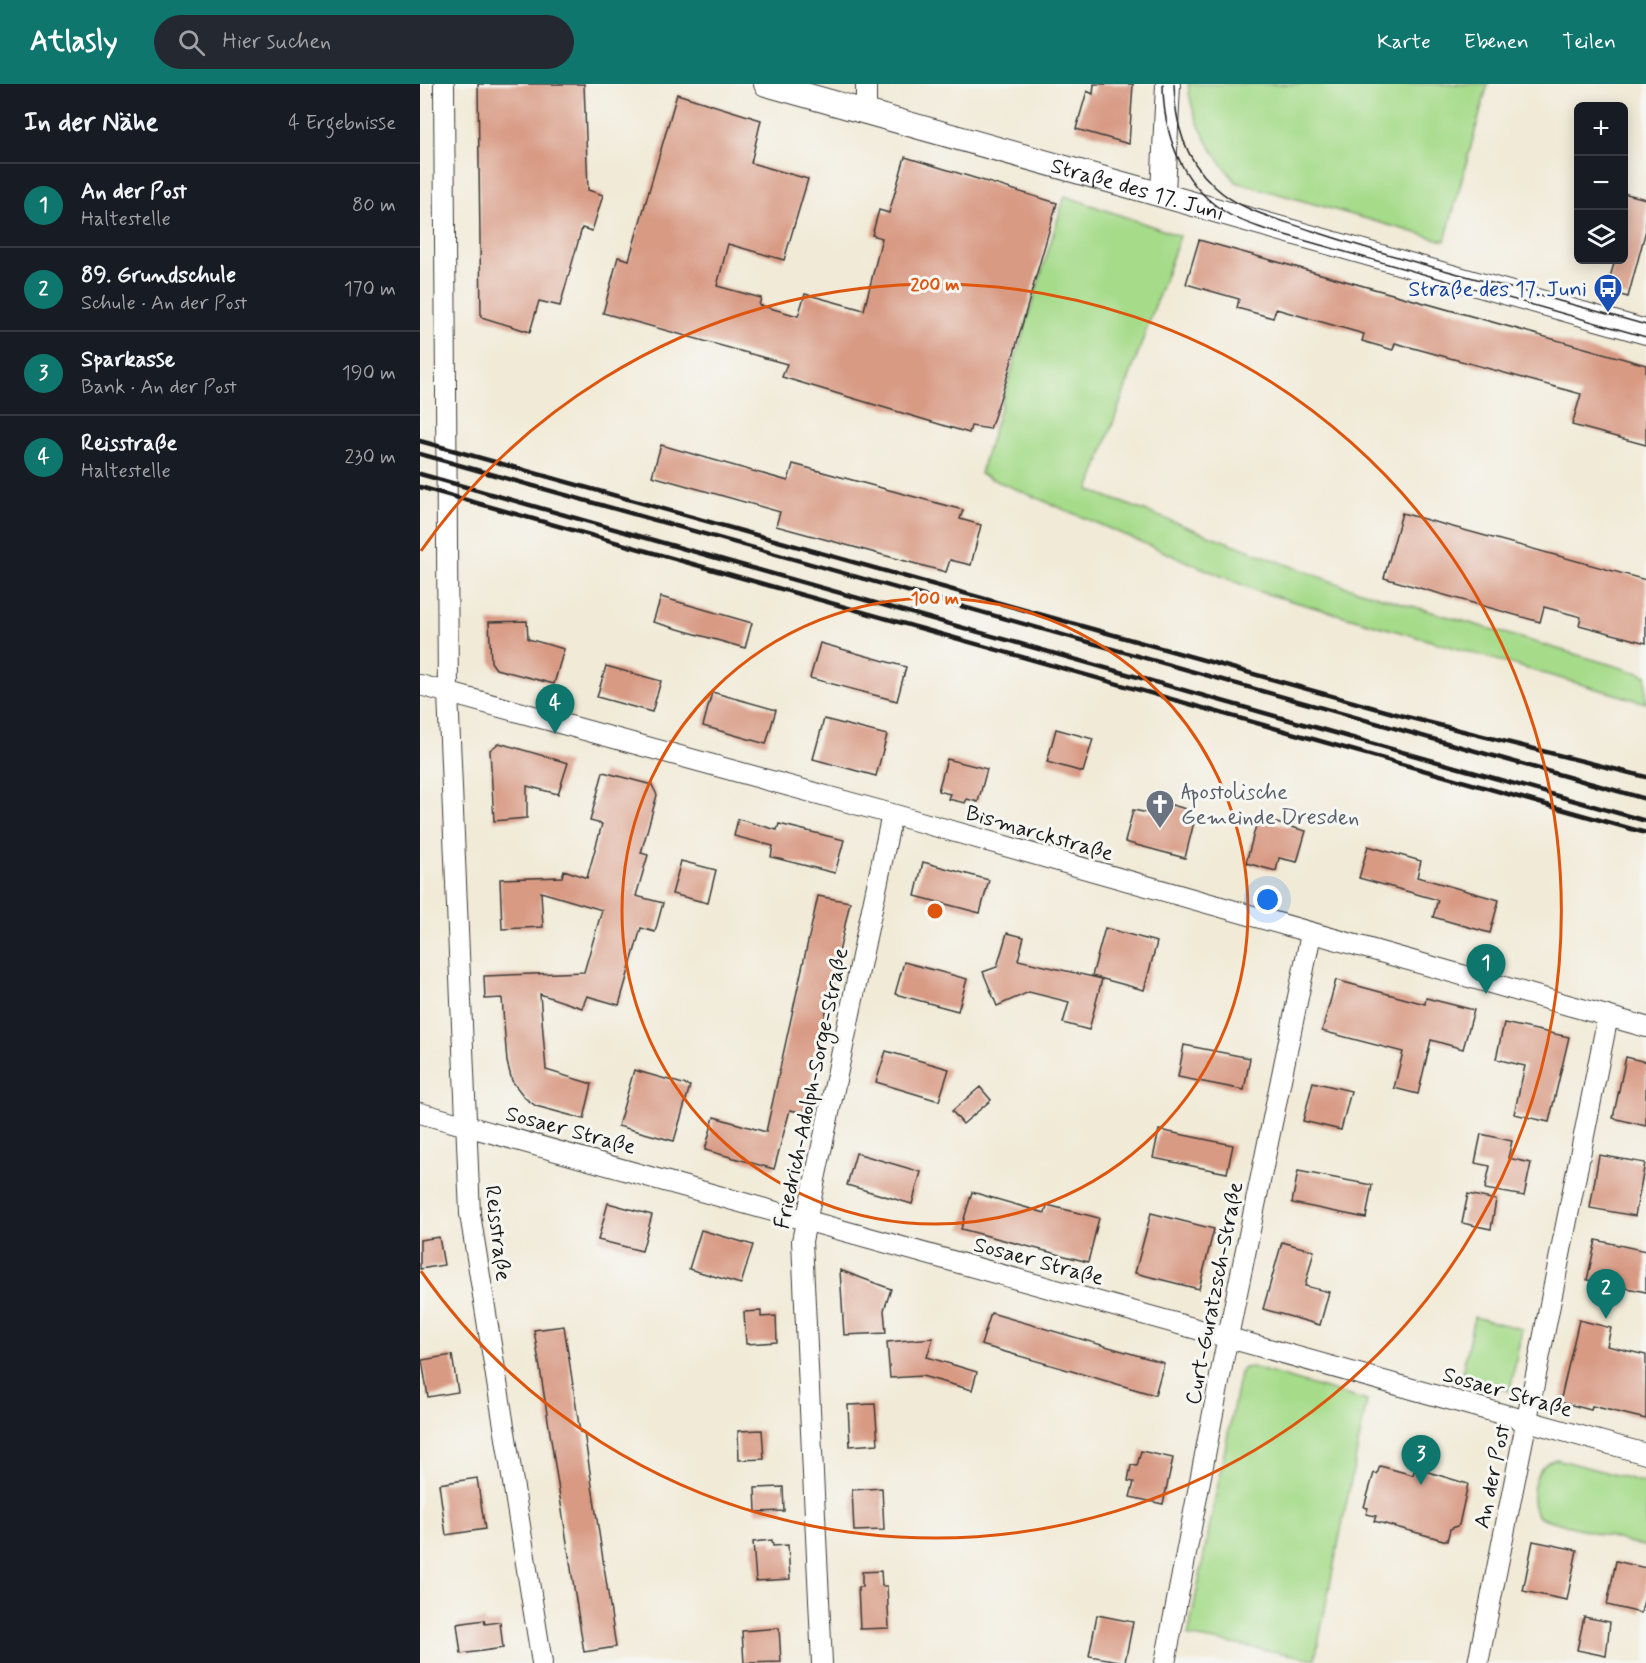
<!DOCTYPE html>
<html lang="de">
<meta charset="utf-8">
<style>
:root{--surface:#171b24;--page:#242831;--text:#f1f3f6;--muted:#9ea1a6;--line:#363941;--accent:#0f766e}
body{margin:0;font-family:Mynerve,sans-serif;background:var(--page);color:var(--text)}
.controls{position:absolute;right:18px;top:18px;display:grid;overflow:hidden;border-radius:9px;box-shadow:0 3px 15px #0003}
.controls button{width:54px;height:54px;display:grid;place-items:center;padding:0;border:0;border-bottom:2px solid var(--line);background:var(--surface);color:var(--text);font:30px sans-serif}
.you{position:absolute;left:848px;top:816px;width:21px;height:21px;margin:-15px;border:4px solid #fff;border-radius:50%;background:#1a73e8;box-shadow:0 0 0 9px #1a73e833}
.badge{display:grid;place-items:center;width:39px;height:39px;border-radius:50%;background:var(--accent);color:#fff;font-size:20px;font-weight:700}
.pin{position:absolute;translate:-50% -50px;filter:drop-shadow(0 2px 3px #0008)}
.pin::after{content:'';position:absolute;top:32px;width:21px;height:18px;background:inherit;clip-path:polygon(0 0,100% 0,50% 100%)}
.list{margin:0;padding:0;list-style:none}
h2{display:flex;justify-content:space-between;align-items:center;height:78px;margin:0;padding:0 24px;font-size:26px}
h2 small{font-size:20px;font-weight:400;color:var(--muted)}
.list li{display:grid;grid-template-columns:39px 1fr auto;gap:18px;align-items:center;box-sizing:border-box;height:84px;padding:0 24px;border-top:2px solid var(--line)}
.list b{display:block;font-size:22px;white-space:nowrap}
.list p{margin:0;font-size:20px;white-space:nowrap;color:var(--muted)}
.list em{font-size:20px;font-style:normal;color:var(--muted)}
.icon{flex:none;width:33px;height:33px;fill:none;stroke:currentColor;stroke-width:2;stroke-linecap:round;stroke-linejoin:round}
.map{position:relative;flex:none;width:1226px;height:1579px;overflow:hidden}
header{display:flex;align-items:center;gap:36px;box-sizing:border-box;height:84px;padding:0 30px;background:var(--accent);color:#fff}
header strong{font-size:28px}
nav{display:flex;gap:33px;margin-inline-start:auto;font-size:21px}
.search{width:420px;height:54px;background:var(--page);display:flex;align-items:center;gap:15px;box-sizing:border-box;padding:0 21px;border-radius:33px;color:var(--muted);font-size:22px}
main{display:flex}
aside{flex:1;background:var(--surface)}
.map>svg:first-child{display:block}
.green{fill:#a6db8a;stroke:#617c53;stroke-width:1.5}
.building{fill:#d89a83}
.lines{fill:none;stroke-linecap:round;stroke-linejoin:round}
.minor-casing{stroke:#3c3b38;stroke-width:22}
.tertiary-casing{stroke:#3c3b38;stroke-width:26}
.minor{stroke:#fff;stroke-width:20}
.tertiary{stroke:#fff;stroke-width:24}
.tram{stroke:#1c1c1c;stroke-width:1.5}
.rail{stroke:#1c1c1c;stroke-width:4.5}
.ring{fill:none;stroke:#de560d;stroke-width:3}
.labels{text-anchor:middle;stroke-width:6;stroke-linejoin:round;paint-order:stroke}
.street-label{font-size:22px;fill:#1c1c1c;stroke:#f6f6f2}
.transit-label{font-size:22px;fill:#164399;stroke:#f6f6f2;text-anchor:end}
.worship-label{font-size:22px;fill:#5b616d;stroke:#f6f6f2;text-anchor:start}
.centre{fill:#de560d;stroke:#f6f6f2;stroke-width:3}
.ring-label{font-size:18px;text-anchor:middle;font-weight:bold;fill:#de560d;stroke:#f6f6f2;stroke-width:6;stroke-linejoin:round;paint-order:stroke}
</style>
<header>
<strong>Atlasly</strong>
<div class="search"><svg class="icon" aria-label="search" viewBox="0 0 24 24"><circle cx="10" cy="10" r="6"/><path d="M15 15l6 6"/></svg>Hier suchen</div>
<nav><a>Karte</a><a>Ebenen</a><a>Teilen</a></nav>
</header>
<main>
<aside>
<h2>In der Nähe<small>4 Ergebnisse</small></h2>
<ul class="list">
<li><span class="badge">1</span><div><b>An der Post</b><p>Haltestelle</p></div><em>80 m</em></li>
<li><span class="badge">2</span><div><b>89. Grundschule</b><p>Schule · An der Post</p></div><em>170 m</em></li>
<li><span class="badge">3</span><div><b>Sparkasse</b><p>Bank · An der Post</p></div><em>190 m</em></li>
<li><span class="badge">4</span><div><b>Reisstraße</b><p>Haltestelle</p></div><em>230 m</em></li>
</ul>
</aside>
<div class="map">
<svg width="1226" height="1579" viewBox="0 0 1226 1579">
<rect width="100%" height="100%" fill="#f6f6f2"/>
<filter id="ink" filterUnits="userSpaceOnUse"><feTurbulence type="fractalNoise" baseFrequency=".0167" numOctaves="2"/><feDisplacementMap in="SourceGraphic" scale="12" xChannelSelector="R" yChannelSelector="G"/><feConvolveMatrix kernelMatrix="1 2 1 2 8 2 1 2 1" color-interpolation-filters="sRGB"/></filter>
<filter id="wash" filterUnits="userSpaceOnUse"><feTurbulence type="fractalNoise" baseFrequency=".008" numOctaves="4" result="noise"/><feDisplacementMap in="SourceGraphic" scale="24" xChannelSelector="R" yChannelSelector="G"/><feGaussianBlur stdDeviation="1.35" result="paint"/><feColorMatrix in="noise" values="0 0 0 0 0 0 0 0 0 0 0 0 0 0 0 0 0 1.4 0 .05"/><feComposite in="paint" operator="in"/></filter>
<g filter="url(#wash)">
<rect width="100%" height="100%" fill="#f1ead7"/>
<path class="green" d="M768,0h300l-43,157 -209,-59c-23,-28 -45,-60 -48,-98z
M645,112l115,40 -91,254 255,96 302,89v28l-389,-112 -277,-117z
M1054,1233l48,12 -12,62 -49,-13z
M831,1283l116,34 -52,258 -127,-23 52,-263 4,-5z
M1137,1375l89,24v64l-108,-30c-11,-19 -4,-55 19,-58z"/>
<g id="blocks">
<path class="building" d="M58,0h106l4,106 15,5 -11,36 -10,-3 -22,78 -21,-5 -9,31 -49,-15z
M674,0h39l-4,60 -53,-15 11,-38 6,3z
M257,10l84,26 -10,43 57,16 -24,81 -56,-16 -11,42 44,12 -2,7 39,11 7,-22 59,16 18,-72 -10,-3 7,-25 10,3 16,-56 152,46 -51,178 -16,48 -19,-3 -2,7 -187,-56 5,-13 -184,-51 15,-56 11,3z
M1203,109l23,6v31l-18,67 -22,-6 9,-31h8z
M779,156l447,125v80l-74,-20 9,-31 -186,-51 -2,7 -31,-9 2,-7 -88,-25 -3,9 -36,-10 2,-9 -53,-15z
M241,361l127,36 5,-17 170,46 -3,9 21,6 -10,40 -21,-5 -4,12 -170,-46 4,-14 -128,-36z
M982,429l244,67v63l-67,-18 2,-8 -37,-10 -4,15 -156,-44z
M241,513l91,26 -7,25 -92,-26z
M107,537l1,18 36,10 -10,35 -58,-15 -5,-7 -2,-40z
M400,559l86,24 -9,34 -87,-23z
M186,582l55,15 -9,31 -55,-15z
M292,608l64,18 -10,34 -63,-18z
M404,635l63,16 -11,41 -63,-17z
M636,645l37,10 -10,33 -36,-10z
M79,659l69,20 -10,31 -31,-8v32l-33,3 -4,-71z
M527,675l40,10 -9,33 -11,-3 -2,4 -17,-4 2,-5 -12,-3z
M183,688l49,13 5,10 -16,58 7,2 -12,41 27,7 -8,29 -14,-4 -22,77 -32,-9 -5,12 -42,-14 6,76 46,14 -8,35 -48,-13 -11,-8 -13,-17 -5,-19 -5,-64 -17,1 -1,-23 100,-4 18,-62 -61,-18 2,35 -41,2 -2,-50 62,-2 2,-7 23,8 15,-54 -12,-3z
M752,721l14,4 9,9 -10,40 -60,-16 8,-32 15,3z
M838,734l48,13 -9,31 -18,-4 -3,13 -30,-8z
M318,735l39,11 2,-6 65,16 -9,33 -64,-16 2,-11 -39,-10z
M948,762l53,15 -4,16 82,23 -9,33 -57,-16 5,-17 -79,-22z
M261,777l35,9 -8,33 -36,-9z
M503,778l66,18 -9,33 -65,-17z
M398,812l32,6 -46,211 -14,-3 -16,59 -69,-19 9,-33 52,15z
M685,844l52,14 -13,48 -52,-14z
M587,849l17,4 -6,23 84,19 -13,51 -26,-7 6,-21 -40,-10 -32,14 -14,-34 14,-5z
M484,878l63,17 -9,32 -63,-17z
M916,896l89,24 1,-6 48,12 -11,39 -32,-9 -13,54 -24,-6 9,-36 -81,-21z
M1084,939l65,14 -20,85 -35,-8 11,-48 -29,-7z
M764,961l66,13 -6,32 -66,-13z
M466,967l63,18 -10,32 -63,-19z
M1206,973l20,5v64l-33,-8z
M214,986l56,16 -16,55 -56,-15z
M893,998l38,9 -10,39 -38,-9z
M560,1003l11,13 -28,24 -11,-13z
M739,1046l74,15 -6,28 -74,-15z
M1061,1050l31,7 -4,17 23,5 -7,33 -39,-7 5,-23 -15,-3z
M436,1069l65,19 -9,32 -65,-19z
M1179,1071l46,8 -10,53 -45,-8z
M878,1087l74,14 -6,33 -74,-15z
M552,1108l73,21 2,-8 52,13 -11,44 -127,-33z
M1048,1110l28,6 -5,29 -29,-6z
M188,1119l44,12 -10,36 -44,-11z
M731,1129l63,16 -15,60 -64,-16z
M281,1146l52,15 -12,39 -52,-15z
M19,1153l5,28 -24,4v-29z
M1176,1156l50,11v41l-59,-12z
M862,1158l32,9 -9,35 24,6 -9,33 -57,-16z
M420,1186l51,19 -7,21 2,23 -42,2z
M341,1227v6l15,-1 1,26 -31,2 -2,-32z
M571,1229l173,50 -9,32 -174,-50z
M1159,1236l32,8 -4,18 39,9v64l-54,-13 -1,4 -31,-8z
M144,1242l16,106h4l32,215 -32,5 -50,-322z
M513,1254l-6,19 50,15 -5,18 -50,-14 -32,2 -3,-36z
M32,1271l6,37 -30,5 -6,-37z
M455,1320l3,40 -28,2 -2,-41z
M342,1346l2,29 -25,1 -1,-29z
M721,1367l32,7 -10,46 -33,-7 4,-15 -6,-1 3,-16 6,1z
M960,1382l33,9 2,-7 53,16 -9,41 -9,4 -3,12 -73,-20 2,-5 -10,-2 2,-6 -4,-1 10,-34 3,1z
M57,1394l8,51 -39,6 -7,-51z
M363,1403l1,24 -28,1 -1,-24z
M462,1404l2,42 -30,1 -2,-41z
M352,1456l1,6 15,-1 2,34 -34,2 -3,-39z
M1113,1457l44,9 -10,50 -44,-9z
M1196,1477l30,7v24l-5,21 -34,-8z
M461,1487l1,15h5l2,42 -29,1 -2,-42h4v-15z
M677,1531l36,7 -8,40 -36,-6z
M1164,1533l26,5 -4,34 -29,-6z
M64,1536l1,4 15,-2 3,26 -42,6 -4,-30z
M359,1544l2,34 -37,1 -2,-32z"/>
</g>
</g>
<g filter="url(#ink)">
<use href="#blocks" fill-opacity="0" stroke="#3c3b38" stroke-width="1.5"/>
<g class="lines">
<g class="minor-casing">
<path id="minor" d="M24,0l4,609 22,521 72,449
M446,0v28
M0,601l472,129 754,213
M0,1029l1226,341
M402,1579l-20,-422 90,-427
M745,1579l59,-307 87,-422
M1058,1579l130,-647"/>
</g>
<g class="tertiary-casing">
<g id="tertiary">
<path id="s1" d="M346,0c294,81 586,166 880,248"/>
<path d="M743,110l5,-110"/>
</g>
</g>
<use href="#minor" class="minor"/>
<use href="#tertiary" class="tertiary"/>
<path class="tram" d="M743,0c0,48 17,98 59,126 12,9 28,14 42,19l382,108
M754,0c1,40 10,74 40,102 27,26 65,33 99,45 109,36 222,62 333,94"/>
<path class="rail" d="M0,357l987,276 239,60
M0,370l1226,345
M0,390l1226,347
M0,403l1226,346"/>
</g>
</g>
<g class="ring">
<circle cx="515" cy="827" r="313"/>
<path d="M1 467A627 627 0 1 1 1 1187"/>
</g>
<defs>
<g id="bus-pin" transform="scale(1.5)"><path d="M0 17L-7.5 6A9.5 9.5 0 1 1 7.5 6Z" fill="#1a4fb4" stroke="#f6f6f2"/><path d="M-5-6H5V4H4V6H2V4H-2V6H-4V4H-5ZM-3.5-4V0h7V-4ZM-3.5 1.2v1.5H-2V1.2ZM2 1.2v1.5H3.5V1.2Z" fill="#fff"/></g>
<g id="church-pin" transform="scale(1.5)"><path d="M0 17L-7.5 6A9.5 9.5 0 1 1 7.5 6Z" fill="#6b7280" stroke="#f6f6f2"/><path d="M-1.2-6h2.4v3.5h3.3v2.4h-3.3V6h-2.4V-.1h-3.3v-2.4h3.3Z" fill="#fff"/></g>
</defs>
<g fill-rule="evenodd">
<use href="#bus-pin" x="1188" y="204"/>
<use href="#church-pin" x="740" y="720"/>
</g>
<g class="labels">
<g class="street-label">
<text dy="8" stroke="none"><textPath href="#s1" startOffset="386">Straße des 17. Juni</textPath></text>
<text transform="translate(620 748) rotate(16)" y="8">Bismarckstraße</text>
<text transform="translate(390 1004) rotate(-78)" y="8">Friedrich-Adolph-Sorge-Straße</text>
<text transform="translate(151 1045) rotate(15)" y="8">Sosaer Straße</text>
<text transform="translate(79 1149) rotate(83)" y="8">Reisstraße</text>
<text transform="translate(619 1176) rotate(15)" y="8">Sosaer Straße</text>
<text transform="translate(793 1209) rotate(-79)" y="8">Curt-Guratzsch-Straße</text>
<text transform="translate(1088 1307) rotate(16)" y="8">Sosaer Straße</text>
<text transform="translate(1071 1392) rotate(-78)" y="8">An der Post</text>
</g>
<g class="transit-label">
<text x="1167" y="212">Straße des 17. Juni</text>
</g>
<g class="worship-label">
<text x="761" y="715">Apostolische<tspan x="761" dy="25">Gemeinde Dresden</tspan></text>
</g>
</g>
<circle cx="515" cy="827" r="9" class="centre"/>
<g class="ring-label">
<text x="515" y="206">200 m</text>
<text x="515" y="520">100 m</text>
</g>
</svg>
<div class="controls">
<button>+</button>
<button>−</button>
<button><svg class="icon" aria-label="layers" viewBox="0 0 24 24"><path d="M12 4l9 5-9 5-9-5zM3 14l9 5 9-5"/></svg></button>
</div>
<div class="you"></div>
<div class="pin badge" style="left:1066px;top:910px">1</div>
<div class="pin badge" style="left:1186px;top:1235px">2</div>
<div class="pin badge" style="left:1001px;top:1401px">3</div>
<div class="pin badge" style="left:135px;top:650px">4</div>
</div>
</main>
